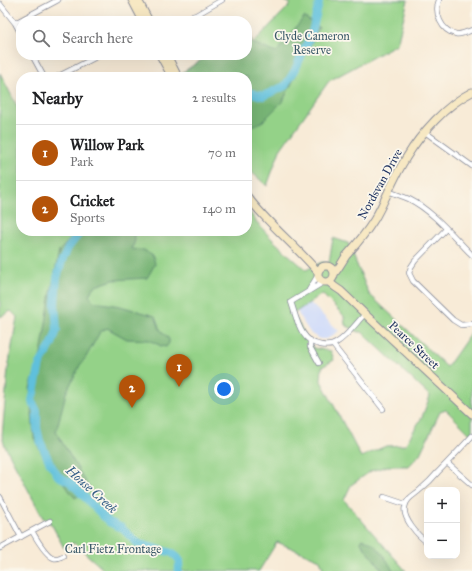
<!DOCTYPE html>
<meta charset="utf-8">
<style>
:root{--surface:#fff;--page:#f2f2f2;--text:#202124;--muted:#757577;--line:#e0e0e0;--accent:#b45309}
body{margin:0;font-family:"IM FELL Great Primer",serif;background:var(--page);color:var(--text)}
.controls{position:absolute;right:12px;bottom:12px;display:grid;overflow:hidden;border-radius:8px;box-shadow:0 4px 16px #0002}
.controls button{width:36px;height:36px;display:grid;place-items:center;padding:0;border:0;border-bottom:1px solid var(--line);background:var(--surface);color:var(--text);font:20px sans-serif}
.you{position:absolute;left:224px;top:389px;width:14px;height:14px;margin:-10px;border:3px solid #fff;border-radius:50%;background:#1a73e8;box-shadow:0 0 0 6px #1a73e833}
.badge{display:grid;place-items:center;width:26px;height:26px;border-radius:50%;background:var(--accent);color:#fff;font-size:13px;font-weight:700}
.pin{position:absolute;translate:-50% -33px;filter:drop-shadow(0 1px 2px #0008)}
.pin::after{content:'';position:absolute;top:21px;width:14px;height:12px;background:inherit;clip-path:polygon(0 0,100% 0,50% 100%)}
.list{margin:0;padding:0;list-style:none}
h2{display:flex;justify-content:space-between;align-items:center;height:52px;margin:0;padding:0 16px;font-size:17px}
h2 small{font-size:13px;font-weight:400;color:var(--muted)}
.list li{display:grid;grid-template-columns:26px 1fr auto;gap:12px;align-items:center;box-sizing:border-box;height:56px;padding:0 16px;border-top:1px solid var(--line)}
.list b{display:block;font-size:15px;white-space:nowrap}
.list p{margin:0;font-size:13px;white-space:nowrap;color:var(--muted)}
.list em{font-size:13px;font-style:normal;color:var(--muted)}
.icon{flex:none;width:22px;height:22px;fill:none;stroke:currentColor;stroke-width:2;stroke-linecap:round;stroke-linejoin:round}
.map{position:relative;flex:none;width:472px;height:571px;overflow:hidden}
.search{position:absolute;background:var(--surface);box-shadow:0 4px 16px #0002;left:16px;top:16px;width:236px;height:44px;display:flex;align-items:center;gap:10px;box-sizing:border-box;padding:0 14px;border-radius:16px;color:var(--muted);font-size:15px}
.panel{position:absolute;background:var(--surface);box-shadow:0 4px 16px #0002;left:16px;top:72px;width:236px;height:164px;border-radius:16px}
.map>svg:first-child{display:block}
.built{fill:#cedafa}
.green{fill:#94d288;stroke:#588073;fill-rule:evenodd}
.forest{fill:#77b474;stroke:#497269}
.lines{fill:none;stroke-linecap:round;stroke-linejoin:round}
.river{stroke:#5ec0dc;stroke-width:8}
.street-casing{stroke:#8a8d9a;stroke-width:6}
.secondary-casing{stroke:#8a8d9a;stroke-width:9}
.street{stroke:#fff;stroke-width:4.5}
.secondary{stroke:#f7e8c3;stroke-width:7}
.labels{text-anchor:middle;stroke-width:3.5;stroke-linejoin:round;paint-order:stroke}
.park-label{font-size:12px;fill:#395868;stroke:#fbf7ec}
.street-label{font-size:12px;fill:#1b2f5e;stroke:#fbf7ec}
.water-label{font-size:13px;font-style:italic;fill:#2f5a84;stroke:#fbf7ec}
</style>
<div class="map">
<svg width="472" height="571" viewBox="0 0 472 571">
<rect width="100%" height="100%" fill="#fbf7ec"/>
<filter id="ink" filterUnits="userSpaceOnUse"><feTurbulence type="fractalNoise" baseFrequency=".025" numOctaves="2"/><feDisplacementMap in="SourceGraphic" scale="8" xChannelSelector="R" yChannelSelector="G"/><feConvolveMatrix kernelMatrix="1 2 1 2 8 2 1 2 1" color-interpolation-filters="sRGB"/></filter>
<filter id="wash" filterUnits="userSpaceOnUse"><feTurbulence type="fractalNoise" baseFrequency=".012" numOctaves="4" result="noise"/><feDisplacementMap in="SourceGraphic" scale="16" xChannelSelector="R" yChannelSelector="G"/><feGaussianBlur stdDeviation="0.9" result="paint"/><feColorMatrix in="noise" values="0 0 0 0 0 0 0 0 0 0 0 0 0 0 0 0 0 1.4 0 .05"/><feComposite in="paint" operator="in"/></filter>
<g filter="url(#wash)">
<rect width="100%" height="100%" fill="#f8ebd7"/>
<path class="built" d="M310,303l29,28 -12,8h-7l-9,-5 -10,-15 -4,-8z"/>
<path class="green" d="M283,0h125l-11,44 -68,37 -49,69 -13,36 -20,-18v-91h-61l-3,-5 26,-17h38v-25l6,13 38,-39z
M0,73l21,41v117h226v-23c15,25 38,43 59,62l16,-8 7,1 4,-25 15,5 21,51 78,73 19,-27 4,-8 2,-1v105l-26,-26 -6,2 -20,42 -11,12h-22l-16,5 -20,14 -7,15 62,71h-82l-4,-11 -43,-18 -18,29h-154l-31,-28 -10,5 -11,-21 -2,-3 -8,-6 -38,-72 -3,-10 6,-67 9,-52 -6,-6 -11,6zM322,294l22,22 1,9 14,7h3l68,64 -8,21 -17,28 -19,1 -25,11 -40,-76 1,-14 12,-7 -3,-9 -18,-3 -20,-34z"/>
<path class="forest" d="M304,17l15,10 -21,44 -15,30 -20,20 -16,8v-52h-61l-3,-5 26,-17h38v-25l6,13 23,10z
M78,231h56l1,9 -3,9 12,1 9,6 2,8 -8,14 -34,2 -20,7 -4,9 6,6 25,4 35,10 5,13 9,10v4l-3,4 -5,-1 -12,-6 -22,-1 -20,-11 -7,4 -14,25 -6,8 -14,28 -10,39 34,57 -15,9 -31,-40 -10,-20 -4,-50 11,-34 9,-56 9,-47z
M362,539c15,3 24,19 31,32h-10l-22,-28z"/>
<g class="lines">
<path class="river" d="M247,92l16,4 22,-10 10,-16 17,-38 7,-29 -1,-3
M81,231l-13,17 -6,13 -5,17 -2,26 2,26 -5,14 -12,20 -6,28 -2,9 5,10v17l3,13 10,22 8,13 12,6 39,40 13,6 15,15 35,10 5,4 3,4 -2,10"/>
</g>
</g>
<g filter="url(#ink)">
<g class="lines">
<g class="street-casing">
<path id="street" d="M439,0c-5,13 2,31 17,34 5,1 11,-2 16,-4
M0,4l15,19 6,11
M177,21l19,-6 26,-15
M15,23l43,-23
M32,55l12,22
M57,77l43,-22
M425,132l47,34
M388,191c7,3 14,5 21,8 24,12 44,37 63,56
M446,229l-31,32 -4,6 -2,6 4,8 40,39 8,5 11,-1
M324,282l-33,20c6,17 9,40 30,43 6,1 11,1 15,-2 11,-6 20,-20 29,-29
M309,290l9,-15
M310,340v7l9,16
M333,345l50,64
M447,463l25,22
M0,497l21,40
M384,497l21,7
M32,531c4,7 14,25 22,27 4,1 6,-1 9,-2
M427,542c-9,-6 -25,-24 -22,-35 1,-9 10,-12 16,-18 6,-5 12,-11 17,-17 12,-12 23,-24 34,-36
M0,548l50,-27"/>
</g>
<g class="secondary-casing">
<path id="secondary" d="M132,0l11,21
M138,0l11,21
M160,55l12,22
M167,55l11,22
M247,196c21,28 49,50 71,76
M318 274a8 8 0 1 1 16 0a8 8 0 1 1-16 0Z
M334,274c5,-6 8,-12 12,-18 10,-11 20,-23 28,-36 12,-20 19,-42 32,-62 15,-25 40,-53 66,-66
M329,282l6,5 6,4 24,23 107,100"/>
</g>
<use href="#street" class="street"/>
<use href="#secondary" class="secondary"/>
</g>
</g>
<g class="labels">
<g class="park-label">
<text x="312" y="40">Clyde Cameron<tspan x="312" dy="14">Reserve</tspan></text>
<text x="113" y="553">Carl Fietz Frontage</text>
</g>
<g class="street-label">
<text transform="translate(380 184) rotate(-61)" y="4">Nordsvan Drive</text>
<text transform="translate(414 345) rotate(43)" y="4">Pearce Street</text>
</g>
<g class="water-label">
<text transform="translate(92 489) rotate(42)" y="5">House Creek</text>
</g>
</g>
</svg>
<div class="controls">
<button>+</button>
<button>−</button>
</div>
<div class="you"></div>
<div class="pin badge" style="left:179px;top:387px">1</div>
<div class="pin badge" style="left:132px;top:408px">2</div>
<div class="search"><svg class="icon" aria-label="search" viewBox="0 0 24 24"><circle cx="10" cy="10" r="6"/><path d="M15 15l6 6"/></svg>Search here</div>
<section class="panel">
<h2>Nearby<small>2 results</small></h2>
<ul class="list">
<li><span class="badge">1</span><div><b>Willow Park</b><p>Park</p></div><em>70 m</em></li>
<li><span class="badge">2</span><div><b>Cricket</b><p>Sports</p></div><em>140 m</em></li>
</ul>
</section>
</div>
